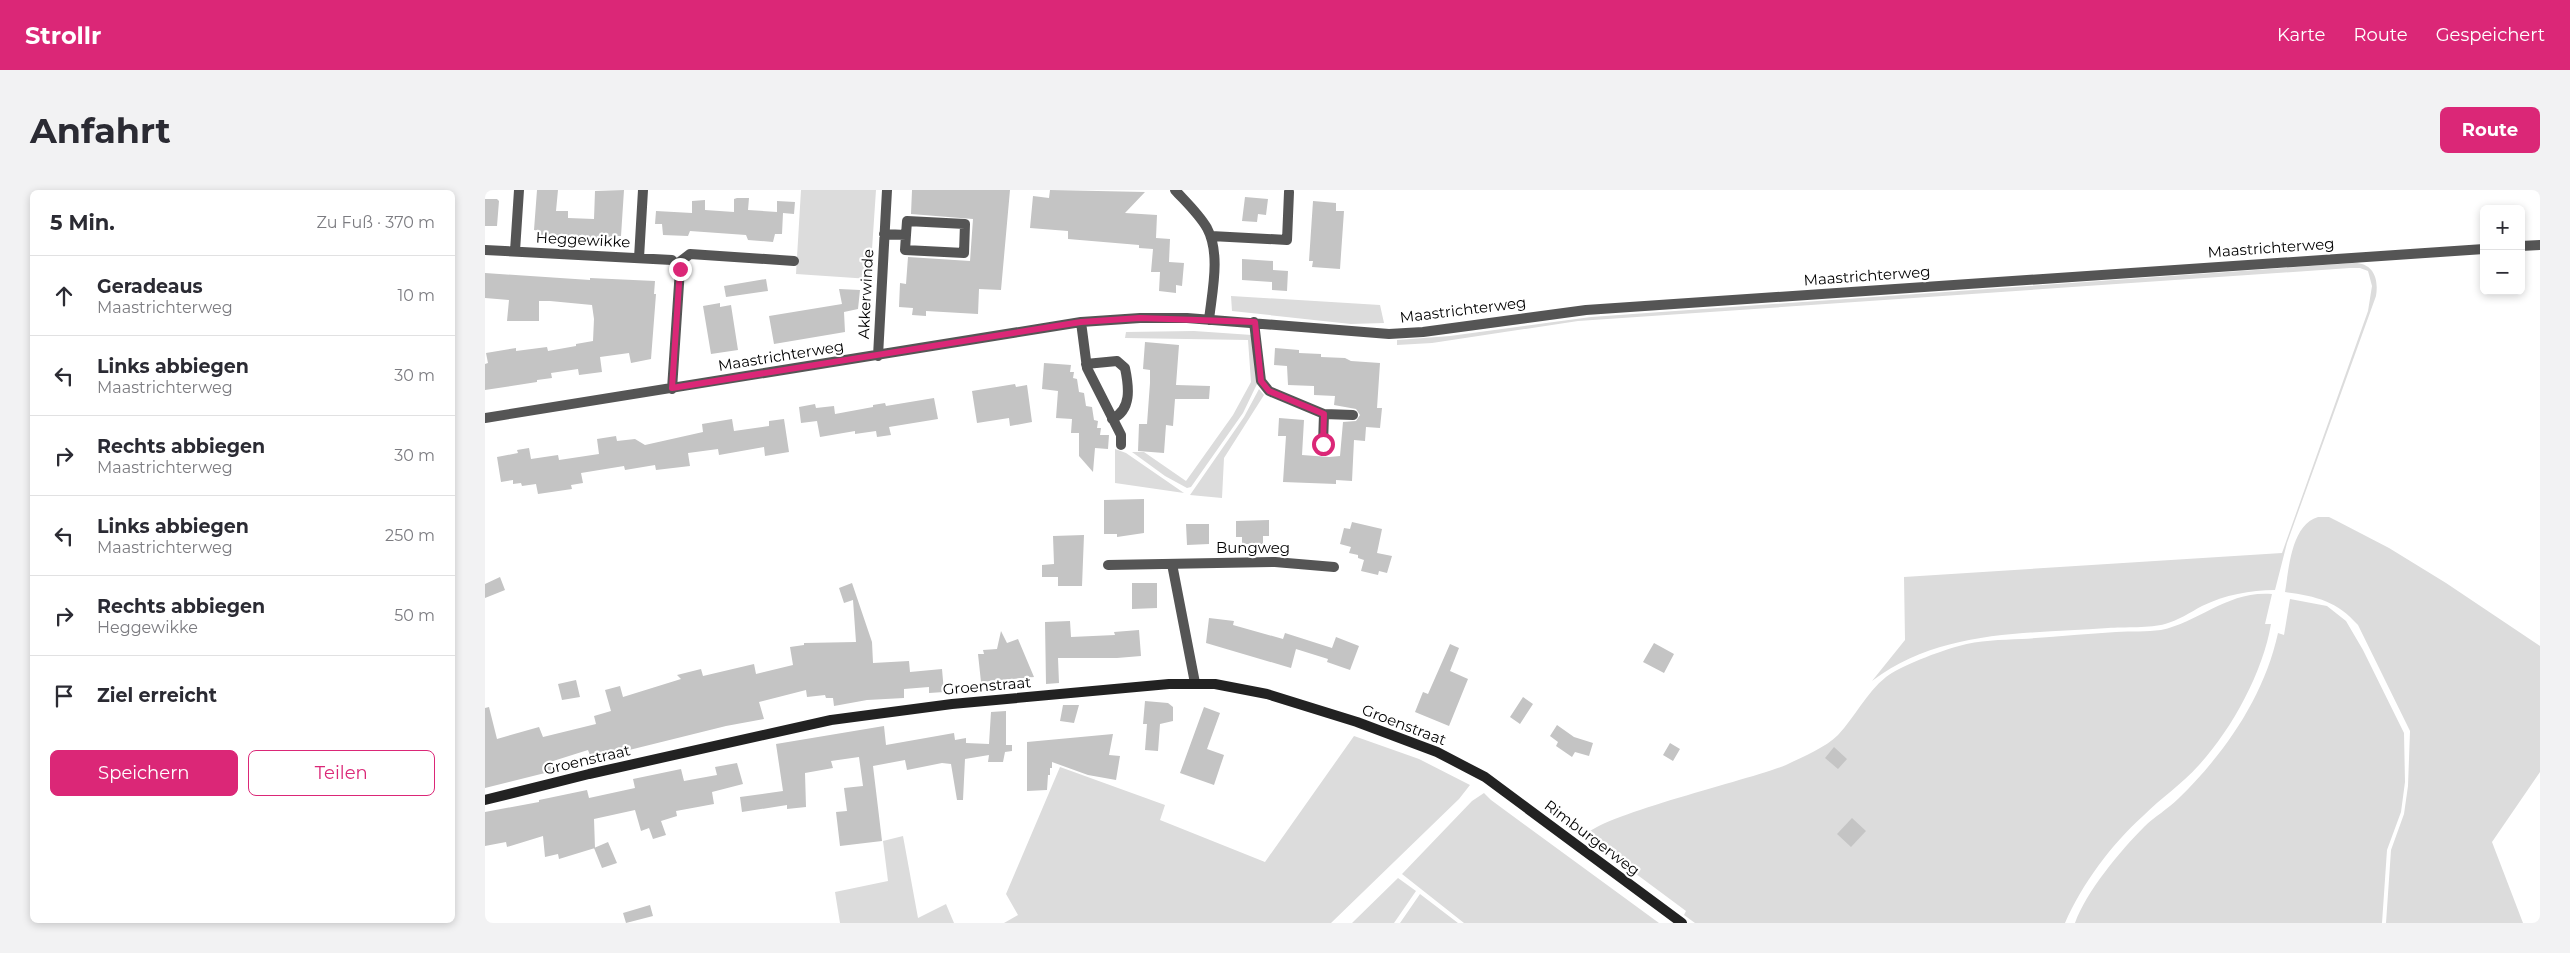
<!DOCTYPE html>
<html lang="de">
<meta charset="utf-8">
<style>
:root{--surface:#fff;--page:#f2f2f3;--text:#2b2b33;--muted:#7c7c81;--line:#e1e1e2;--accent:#db2777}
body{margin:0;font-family:Montserrat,sans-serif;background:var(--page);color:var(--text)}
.controls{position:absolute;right:15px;top:15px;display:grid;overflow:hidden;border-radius:8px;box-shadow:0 2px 8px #0003}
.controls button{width:45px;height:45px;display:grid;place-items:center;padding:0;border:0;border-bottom:1px solid var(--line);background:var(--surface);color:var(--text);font:25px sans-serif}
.stop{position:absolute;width:15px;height:15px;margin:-11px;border:4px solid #db2777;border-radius:50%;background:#fff}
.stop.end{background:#db2777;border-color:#fff;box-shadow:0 1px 5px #0008}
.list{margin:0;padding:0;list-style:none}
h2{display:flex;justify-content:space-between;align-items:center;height:65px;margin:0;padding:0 20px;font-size:21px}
h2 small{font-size:16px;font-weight:400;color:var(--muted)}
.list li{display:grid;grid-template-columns:32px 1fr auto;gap:15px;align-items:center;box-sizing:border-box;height:80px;padding:0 20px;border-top:1px solid var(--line)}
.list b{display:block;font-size:19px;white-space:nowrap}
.list p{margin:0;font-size:16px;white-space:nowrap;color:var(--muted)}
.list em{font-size:16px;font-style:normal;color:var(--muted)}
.actions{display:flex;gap:10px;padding:15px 20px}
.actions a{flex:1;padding:11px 0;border:1px solid var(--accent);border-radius:8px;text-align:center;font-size:18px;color:var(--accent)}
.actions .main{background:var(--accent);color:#fff}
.icon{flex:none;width:28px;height:28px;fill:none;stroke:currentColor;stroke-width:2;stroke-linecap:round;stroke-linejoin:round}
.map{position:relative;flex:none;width:2055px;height:733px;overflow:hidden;border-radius:8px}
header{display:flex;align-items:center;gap:30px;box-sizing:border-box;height:70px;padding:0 25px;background:var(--accent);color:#fff}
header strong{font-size:24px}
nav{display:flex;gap:28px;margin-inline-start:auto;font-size:18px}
.intro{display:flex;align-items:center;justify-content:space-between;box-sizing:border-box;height:120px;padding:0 30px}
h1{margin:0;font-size:35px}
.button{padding:12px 22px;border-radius:8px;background:var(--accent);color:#fff;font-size:18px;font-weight:700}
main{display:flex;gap:30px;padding:0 30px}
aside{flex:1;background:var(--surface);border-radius:8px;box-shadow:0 2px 8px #0003}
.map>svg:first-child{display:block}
.green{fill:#dcdcdc}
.building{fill:#c4c4c4}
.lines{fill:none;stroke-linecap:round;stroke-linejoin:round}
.street{stroke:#555;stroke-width:10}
.secondary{stroke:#222;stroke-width:10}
.route{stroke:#db2777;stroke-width:6}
.labels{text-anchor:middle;stroke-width:4.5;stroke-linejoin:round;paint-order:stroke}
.street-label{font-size:15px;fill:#000;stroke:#fff}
</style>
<header>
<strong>Strollr</strong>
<nav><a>Karte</a><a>Route</a><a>Gespeichert</a></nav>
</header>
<div class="intro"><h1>Anfahrt</h1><a class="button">Route</a></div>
<main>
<aside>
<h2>5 Min.<small>Zu Fuß · 370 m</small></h2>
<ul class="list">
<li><svg class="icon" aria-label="ahead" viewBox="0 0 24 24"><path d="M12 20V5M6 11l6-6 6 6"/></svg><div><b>Geradeaus</b><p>Maastrichterweg</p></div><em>10 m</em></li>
<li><svg class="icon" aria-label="left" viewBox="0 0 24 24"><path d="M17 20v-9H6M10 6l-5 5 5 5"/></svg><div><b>Links abbiegen</b><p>Maastrichterweg</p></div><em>30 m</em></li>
<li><svg class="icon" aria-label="right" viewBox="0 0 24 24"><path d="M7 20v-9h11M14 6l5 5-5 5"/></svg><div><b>Rechts abbiegen</b><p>Maastrichterweg</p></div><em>30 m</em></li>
<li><svg class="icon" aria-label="left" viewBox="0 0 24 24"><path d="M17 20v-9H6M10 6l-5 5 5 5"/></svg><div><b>Links abbiegen</b><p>Maastrichterweg</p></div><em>250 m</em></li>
<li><svg class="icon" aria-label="right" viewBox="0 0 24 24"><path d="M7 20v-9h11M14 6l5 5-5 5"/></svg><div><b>Rechts abbiegen</b><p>Heggewikke</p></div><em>50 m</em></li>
<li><svg class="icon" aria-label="arrive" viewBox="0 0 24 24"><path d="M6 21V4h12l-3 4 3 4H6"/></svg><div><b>Ziel erreicht</b></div></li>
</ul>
<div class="actions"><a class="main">Speichern</a><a>Teilen</a></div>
</aside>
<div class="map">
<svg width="2055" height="733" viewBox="0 0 2055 733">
<rect width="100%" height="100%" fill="#fff"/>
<path class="green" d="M316,0h75l-6,89 -74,-5z
M1869,73c19,0 25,15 22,33l-89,247 -12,47c-25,0 -50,5 -73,16 -11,6 -25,15 -37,18 -14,4 -41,3 -57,4 -82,6 -167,1 -236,53l33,-41 -1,-63 378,-24 86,-242 4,-25 -4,-15 -8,-3h-10l-772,53 -146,22 -35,2v-5l53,-4 141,-19z
M746,106l149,9 4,18 -33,1 -119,-13z
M709,141l58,4 5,49 -14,29 -52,74 -4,1 -22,-12 -33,-24h12l42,29 47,-66 18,-33 -3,-42 -123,-2 1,-6z
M774,199l5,6 -40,63 -2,40 -32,-3 54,-78z
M630,259l11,4 58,40 -69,-10z
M1833,327h11l8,4 52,27 57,35 94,63v126l-48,70 31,81h-137l5,-73 13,-36 4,-28 2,-55 -52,-106c-21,-24 -42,-29 -73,-33 4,-23 6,-67 33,-75z
M1787,404l-7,30h6c-8,48 -39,105 -72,141 -17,19 -38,33 -56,51 -32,29 -61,68 -78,107h-370l-11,-8 2,-4 -101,-75c14,-21 165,-56 201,-71 16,-8 39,-17 52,-30 17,-18 28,-42 48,-58 14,-11 54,-26 73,-31 20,-6 42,-6 63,-7 32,-2 63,-5 94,-7 15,-1 31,0 45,-2 38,-8 68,-40 111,-36z
M1805,409l37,7 19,15 17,29 41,83 1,49 -4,30 -14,38 -5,73h-307c11,-31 45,-72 69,-96 10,-10 24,-18 35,-29 46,-45 85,-101 99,-165l6,2z
M869,546l65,23 51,26 -11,14 -128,124h-327l14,-8 -12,-21 54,-127 105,38 -5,15 105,42z
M999,603l7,7 168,123h-195l-62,-49 70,-73z
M418,646l15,82 28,-14 8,19h-114l-5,-31 53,-11 -5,-40z
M913,688l18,13 -22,32h-42z
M935,704l38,29h-58z"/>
<path class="building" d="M52,0h21l-2,21h12v7l26,1 1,-28 29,-1 -3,46h-5l-1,6 -75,-4v-7l-6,-1z
M427,0h98l-9,100 -22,-1 -1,25 -52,-3v5l-14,-1 1,-7 -14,-1 1,-24 6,1 2,-27 62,4 3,-42 -62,-5z
M565,0l95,2 -20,21 32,2 -1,23 14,1 -1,23 15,1 -2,23 -6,-1v8l-17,-2 1,-19h-9l2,-23 -14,-1v-3l-71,-6v-8l-38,-3 3,-32 16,2z
M760,7l23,2 -2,16 -8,-1 -1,8 -15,-1z
M252,8h12l-1,12 29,2v-11l18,1 -1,12 -11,-1 -1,21h-7l-2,8 -25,-2 -2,-5 -56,-4 -2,5 -25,-1 -1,-11h-7l1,-13 36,2v-12l13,-1v10l29,2v-13z
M0,9h12l2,2 -2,25h-12z
M828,11l23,2v8h8l-4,58 -28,-2 1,-6h-4z
M757,69l31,2v9l15,1 -1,20 -15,-1v-8l-30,-2z
M0,83l105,7v-2l65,3 -1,13h2l-5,65 -20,4 -2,-10 -29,4 2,15 -23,3 -1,-6 -27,4 1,5 -15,2v2l-52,8v-26l3,-1 -2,-10 30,-5v3l31,-4 1,4 28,-5v-2l17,-3 1,-22 -2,-14 -42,-4h-11v20h-32l2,-21 -24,-2z
M281,89l2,12 -42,6 -2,-11z
M354,99l21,1 -2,19 -14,3 1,20 -71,12 -5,-28 73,-12z
M235,113v4l11,-2 7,45 -27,4 -8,-48z
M660,152l34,3 -3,40 34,1 -1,13h-34l-2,27 -7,-1 -2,28 -26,-2 1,-27h8l3,-41v-13l-7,-1z
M790,158l24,2v3l22,1v3l24,1 6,3 29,2 -3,45h5l-2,20 -14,-1 -1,14 -11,-1 -2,41 -16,-1v4l-53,-2 3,-46h-8l1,-18 25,2 -2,35 27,2 11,-1 3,-34 13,-1 4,-6 -4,-6 -22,-4 1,-9 -21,-1v-9l-26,-1 -1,-19 -13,-1z
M559,173l27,2 -1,7h4l-1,6 4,1 2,13 5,1 2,13 6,1 2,13 4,1 -1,7h4l-1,7h9l-1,14 -13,-1 -2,24 -14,-16v-23h-8l1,-14 -16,-1 2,-27 -16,-2z
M530,194l1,3 11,-2 5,37 -22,4 -1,-8 -32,5 -5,-32z
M449,208l4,21 -49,8 2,8 -14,2 -1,-6 -21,3v-3l-35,6 -3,-16 -16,2 -2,-16 16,-3 1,4 18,-2 1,8 38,-7v-2l12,-2 1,3z
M247,229l2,12 35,-5v-5l15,-2 5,33 -24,4 -1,-9 -45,8 -1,-6 -30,4 2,13 -34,4 -1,-5 -30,5 -1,-4 -43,7 2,10 -12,2 1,4 -34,5 -2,-10 -14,2 -1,-3 -8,1v-4l-12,2 -4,-25 21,-4 -1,-3 12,-2 2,11 27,-4 1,5 40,-6 -2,-15 19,-3 1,5 18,-2 10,6 58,-13 -1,-8z
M659,309v34l-27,4v-3h-13v-34z
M784,330v16h-6v8h-21v-7h-6v-16z
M867,332l30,7 -5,24 15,3 -5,17 -8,-2 -1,4 -17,-4 3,-11 -6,-2v-3l-9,-2 2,-6 -11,-3 4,-16 6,1z
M701,334h23v20l-22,1z
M599,345l-2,51h-24v-9h-16v-12l12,-1 -1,-28z
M15,387l5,13 -20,8v-14z
M367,393l20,59 1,21 36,-2 1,11 32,-3 2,23 -15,1v-6l-25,2v9l-37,2 -33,6 -1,-8h-7l-1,-3 -18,2 -1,-7 -47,12 5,17 -38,7 -129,32 -1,-5 -6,2 -2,-5 -38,12 3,9 -68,17v-80l4,-1 8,32 42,-12 4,10 53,-13 -2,-8 17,-5 -6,-21 15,-4 3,11 58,-18 -4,-4 24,-6 2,7 51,-12 2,10 37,-9 -3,-18 14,-2v-2l52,-1 -3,-42 -9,3 -5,-15z
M647,393h25v25l-25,1z
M724,428l25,3 -1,4 50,14 2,-6 47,15 4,-11 23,9 -9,24 -23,-8 1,-3 -32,-10 -5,19 -85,-25z
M585,431l1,16 44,-2 -1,-3 25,-2 2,26 -24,2h-59l1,25 -13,1 -1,-62z
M516,441l6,12 11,-4 16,38 -53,5 -3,-28h6l-1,-4 14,-1z
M1169,453l20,11 -10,19 -21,-11z
M965,454l9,4 -9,23 18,8 -19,47 -34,-14 8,-20 5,2z
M91,490l4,17 -18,3 -4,-16z
M1038,507l10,7 -13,20 -10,-7z
M660,511l23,2 5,4v14l-13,3 -2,27 -13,-1 2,-26h-4z
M578,515h16l-5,18 -14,-2z
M719,517l16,6 -13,36 17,6 -10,30 -34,-12z
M521,521v34h6v6l-7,1 -2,10h-15l1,-7 -24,4 -2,41h-6l-6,-36 -9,-1 -35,7 -2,-10 -32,6 9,75 -42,5 -4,-34 11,-1 -3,-23 19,-2 -4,-29 -28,4 2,7 -28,5 1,34 -19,2v-4l-45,7 -2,-15 43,-6 -7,-47 108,-18 2,19 68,-12 1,7 11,-2v5l23,1 2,-32z
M1072,535l17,12 19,6 -4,13 -14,-4 -3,5 -16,-11 2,-4 -8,-6z
M628,544l-4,21 11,1 -4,24 -28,-5 -36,-13v6h-2v7h-2l-1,15 -20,1v-49z
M1185,553l10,6 -7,12 -10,-6z
M1349,557l13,12 -9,10 -13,-11z
M252,573l6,21 -31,8 2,12 -38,7 1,5 -16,5 5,14 -13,4 -4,-11 -8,3 -6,-21 -41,9 1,29 -36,11 -1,-5 -13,3 -2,-21 -36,11 -1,-5 -21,4v-34l54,-10v-2l48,-10 2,8 46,-10 -2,-9 48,-10 3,12 33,-6 -2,-8z
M1367,628l14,13 -15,16 -14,-13z
M123,652l9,21 -15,5 -8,-20z
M165,715l3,11 -27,7 -3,-10z"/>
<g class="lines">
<path class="street" d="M690,0c11,12 24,24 32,38 14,26 5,64 2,92
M399,44l22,1 1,-14 58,3 -1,29 -59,-3 1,-15
M726,46l76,4 2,-48
M2036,56l19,-1
M0,60l187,10 8,9 -8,120
M30,61l4,-61
M154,68l4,-68
M192,74l13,-10 104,7
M596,132l6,46 34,67v10
M769,132l7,59 8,10 55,23 29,1
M393,166l9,-166
M601,174l31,-3 8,7c4,19 7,42 -13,51
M0,228l596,-96 59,-4h47l202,16 34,-2 163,-22 898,-61
M838,254l1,-30
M687,374l23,119
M623,375l167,-3 59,5"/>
<path class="secondary" d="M0,610l104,-26 242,-54 121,-16 217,-20h46l52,10 90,28 80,30 48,25 197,146"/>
</g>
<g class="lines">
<path class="route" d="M195,79l-8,119 409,-66 59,-4 115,4 6,59 8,10 55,23 -1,30"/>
</g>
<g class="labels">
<g class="street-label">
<text transform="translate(98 50) rotate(3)" y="5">Heggewikke</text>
<text transform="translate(1786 58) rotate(-4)" y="5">Maastrichterweg</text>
<text transform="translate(1382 86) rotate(-4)" y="5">Maastrichterweg</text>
<text transform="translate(381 104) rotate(-87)" y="5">Akkerwinde</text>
<text transform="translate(978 120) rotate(-7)" y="5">Maastrichterweg</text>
<text transform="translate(296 166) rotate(-9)" y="5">Maastrichterweg</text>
<text x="768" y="363">Bungweg</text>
<text transform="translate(502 496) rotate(-5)" y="5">Groenstraat</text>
<text transform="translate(919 535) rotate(21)" y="5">Groenstraat</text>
<text transform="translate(102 570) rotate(-13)" y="5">Groenstraat</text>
<text transform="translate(1107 648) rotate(37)" y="5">Rimburgerweg</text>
</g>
</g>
</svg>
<div class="controls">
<button>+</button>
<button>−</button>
</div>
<div class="stop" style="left:838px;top:254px"></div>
<div class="stop end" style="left:195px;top:79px"></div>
</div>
</main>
